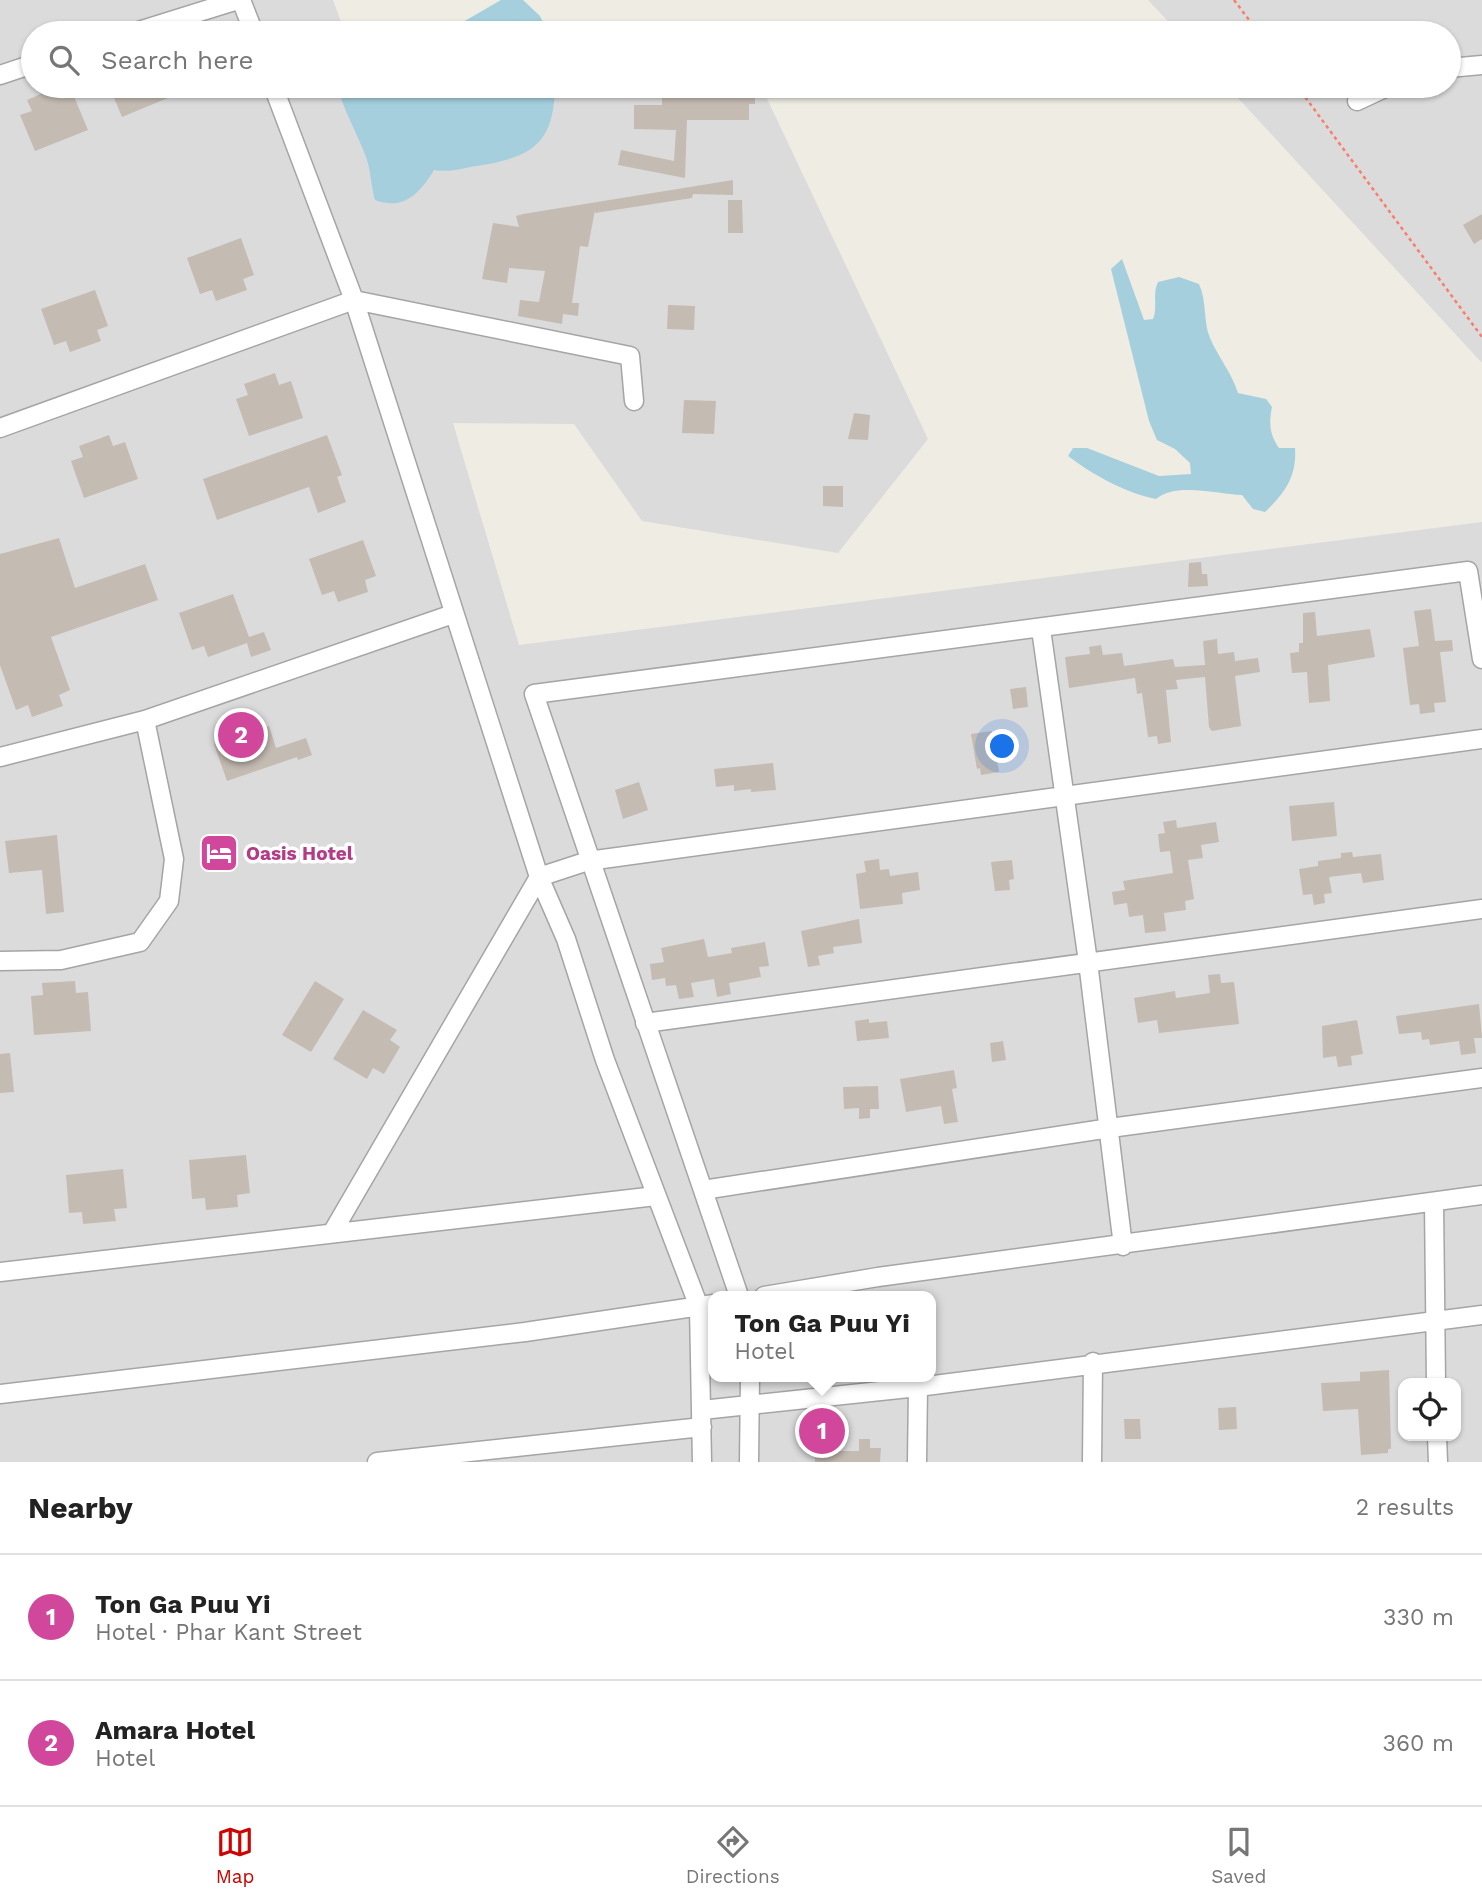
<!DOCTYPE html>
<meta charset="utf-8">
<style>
:root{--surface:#fff;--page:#f6f6f6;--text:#222;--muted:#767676;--line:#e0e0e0;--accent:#cb0501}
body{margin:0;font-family:"Work Sans",sans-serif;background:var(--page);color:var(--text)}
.controls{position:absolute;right:21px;bottom:21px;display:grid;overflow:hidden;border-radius:14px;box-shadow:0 2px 5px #0004}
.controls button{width:63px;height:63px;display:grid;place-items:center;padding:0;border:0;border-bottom:2px solid var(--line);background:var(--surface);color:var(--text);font:35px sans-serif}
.you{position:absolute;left:1003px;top:747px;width:24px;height:24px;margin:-18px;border:5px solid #fff;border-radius:50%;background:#1a73e8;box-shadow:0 0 0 10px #1a73e833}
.badge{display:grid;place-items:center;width:46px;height:46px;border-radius:50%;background:var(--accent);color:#fff;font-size:23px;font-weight:700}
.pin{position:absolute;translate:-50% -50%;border:4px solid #fff;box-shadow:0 2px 7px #0006}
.popup{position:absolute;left:708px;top:1291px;width:228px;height:91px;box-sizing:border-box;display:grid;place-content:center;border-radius:14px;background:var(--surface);filter:drop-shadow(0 2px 5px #0005);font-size:23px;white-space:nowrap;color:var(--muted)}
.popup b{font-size:26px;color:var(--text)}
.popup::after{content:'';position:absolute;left:50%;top:100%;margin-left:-14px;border:14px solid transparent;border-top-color:var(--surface)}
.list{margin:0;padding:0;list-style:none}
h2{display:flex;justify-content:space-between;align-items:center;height:91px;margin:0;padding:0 28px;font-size:30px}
h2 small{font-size:23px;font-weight:400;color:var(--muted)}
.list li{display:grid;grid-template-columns:46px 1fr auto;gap:21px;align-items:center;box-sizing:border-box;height:126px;padding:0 28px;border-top:2px solid var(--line)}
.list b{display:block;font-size:26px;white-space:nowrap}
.list p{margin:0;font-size:23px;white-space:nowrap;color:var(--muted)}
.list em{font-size:23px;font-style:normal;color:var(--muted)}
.icon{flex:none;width:38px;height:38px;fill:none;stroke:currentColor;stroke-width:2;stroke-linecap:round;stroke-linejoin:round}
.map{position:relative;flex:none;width:1482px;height:1462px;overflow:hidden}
.search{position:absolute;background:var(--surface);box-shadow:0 2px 5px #0004;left:21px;right:21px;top:21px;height:77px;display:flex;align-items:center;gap:18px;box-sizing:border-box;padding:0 24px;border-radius:38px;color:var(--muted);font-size:26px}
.sheet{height:343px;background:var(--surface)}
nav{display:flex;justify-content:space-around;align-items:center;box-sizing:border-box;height:98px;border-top:2px solid var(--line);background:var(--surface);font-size:19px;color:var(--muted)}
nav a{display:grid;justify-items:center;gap:4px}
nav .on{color:var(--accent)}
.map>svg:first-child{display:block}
.residential{fill:#dcdbdb;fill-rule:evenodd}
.water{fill:#a5cfdd}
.building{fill:#c4bbb3}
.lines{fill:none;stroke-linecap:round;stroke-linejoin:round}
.minor-casing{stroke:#a5a5a5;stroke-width:21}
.path{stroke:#f97d6b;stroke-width:2.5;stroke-dasharray:3.5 3.5;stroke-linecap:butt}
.minor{stroke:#fff;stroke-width:18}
.labels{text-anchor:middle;stroke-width:7;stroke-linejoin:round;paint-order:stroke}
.hotel-label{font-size:19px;font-weight:bold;fill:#b23c85;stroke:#fff;text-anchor:start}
</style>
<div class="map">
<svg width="1482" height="1462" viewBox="0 0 1482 1462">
<rect width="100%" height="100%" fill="#efece4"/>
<path class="residential" d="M0,0h333l12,33h-312v53h331l23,65 193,-65h181l167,353 -90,114 -196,-32 -68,-97 -121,-1 66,222 963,-123v940h-1482zM714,1296h217v81h-217zM1403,1383h53v53h-53z
M1148,0h334v363l-255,-277h222v-53h-270z"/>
<path class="water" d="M501,0h22l17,16 8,17h-104z
M337,86h218c-1,55 -20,70 -72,79 -17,2 -32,8 -49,5 -14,23 -30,41 -59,30 -4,-14 -4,-29 -9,-43 -9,-24 -22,-46 -29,-71z
M1122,259l22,61 9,-1c5,-12 -1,-25 5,-37l21,-5 20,7c8,17 4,38 11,54 8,19 22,35 28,55l28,6 6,8c-3,15 -3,27 7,41h16c2,28 -10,45 -30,64l-12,-3 -11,-14c-24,-1 -67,-13 -86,4 -30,-6 -63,-24 -88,-43l5,-8h14l72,28 32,-2 -1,-11 -15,-14 -18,-9 -8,-19 -38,-152z"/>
<path class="building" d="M109,86h62l4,9 -53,22z
M662,86h87v4h6v14h-6v16h-62l-2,58 -67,-13 3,-15 53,11 2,-31 -42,-1v-24h28z
M57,87l5,12 11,-5 15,36 -53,21 -15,-36 12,-4 -5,-11z
M733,180v15l-40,-1 -1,4 -97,15v-3l-7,37 -8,-1 -8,57h7l-1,13 -15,-2 -1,10 -44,-8 2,-16 19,2 6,-31 -36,-3 -2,15 -25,-4 11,-56 26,4 -3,-11 7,-2z
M728,200h14l1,33h-15z
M1482,214v25l-8,5 -11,-19z
M241,238l13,37 -11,4 4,11 -31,11 -4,-11 -12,4 -13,-36z
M95,290l13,36 -11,4 4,11 -31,11 -4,-11 -12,4 -13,-36z
M668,305l27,1 -1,24 -27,-1z
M275,373l4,12 12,-4 12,37 -54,18 -13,-37 12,-4 -4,-11z
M684,400l32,1 -2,33 -32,-1z
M854,413l16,2 -2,25 -20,-1z
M109,435l4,11 12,-4 13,37 -54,19 -13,-37 12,-4 -4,-11z
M327,435l15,40 -5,2 9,25 -28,11 -9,-26 -92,33 -14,-41z
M823,486h20v21l-20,-1z
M59,538l16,50 70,-24 13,36 -107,37 19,53 -11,5 4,11 -31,11 -4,-12 -12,5 -16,-45v-111z
M363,540l13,36 -11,4 3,12 -30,10 -4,-11 -12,4 -13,-36z
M1201,562l1,12h5l1,12 -20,1 1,-24z
M233,594l16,43 15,-5 7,18 -20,7 -4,-14 -39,14 -4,-11 -12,4 -13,-37z
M1431,609l4,32 17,-1 1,11 -13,1 6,50 -12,1 1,9 -15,2 -1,-10 -9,1 -7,-57 16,-2 -5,-35z
M1315,612l2,24 53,-7 5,28 -47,8 2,36 -21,2 -2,-31 -15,1 -2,-20 9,-1v-9h4v-30z
M1217,639l1,15 16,-2 1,9 23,-3 2,14 -25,4 6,50 -29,5 -3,-4 -4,-50 -29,3 2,9 -12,1 5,52 -13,2 -1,-8 -9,1 -6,-44 -5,1 -2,-16 -66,10 -4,-31 25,-3 -1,-7 12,-2 2,10 19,-2 2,13 49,-7 2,8 30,-2 -2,-24z
M1026,687l2,20 -15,2 -3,-20z
M253,718l4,12 12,-4 7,22 30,-10 6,17 -14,5 -1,-3 -70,24 -13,-37 12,-4 -4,-11z
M992,731l7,41 -18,3 -1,-7 -3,1 -6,-35z
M773,763l3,27 -25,2v-3l-17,2v-6l-18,2 -2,-18z
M639,782l9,28 -25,9 -8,-29z
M1334,802l3,34 -45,5 -3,-35z
M1176,820l1,8 39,-6 3,20 -18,3 2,13 -15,2 6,39 -9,2 1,9 -22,3 2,18 -21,2 -2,-18 -14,2 -2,-14 -13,2 -2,-13 13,-2 -2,-9 50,-8 -3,-22 -10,1 -2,-18 7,-1 -2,-11z
M57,835l7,77 -18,2 -4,-44 -33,3 -4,-32z
M1352,852l1,5 28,-3 3,26 -21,3 -2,-10 -32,4 3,16 -8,1 1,9 -11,2 -2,-11 -9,1 -4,-26 19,-3v-5l23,-3v-5z
M879,859l1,11 9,-1 1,7 28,-4 2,18 -18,3 1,11 -43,5 -4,-35 10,-2 -2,-11z
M1012,860l2,19 -5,1 1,10 -15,1 -4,-29z
M859,919l3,24 -29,4 1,6 -16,3 2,9 -12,2 -7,-36z
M704,939l4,18 24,-4 -1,-5 34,-6 4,24 -10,1 2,10 -32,6 2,11 -14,3 -3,-18 -23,4 3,14 -15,2 -3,-14 -10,1 -1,-8 -13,2 -2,-16 14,-2 -3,-14z
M1220,974l1,9 13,-1 5,42 -80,9 -2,-13 -19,3 -4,-25 41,-7 1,7 34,-5 -2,-18z
M75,981l1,12 12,-1 3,39 -57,4 -3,-39 12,-1 -1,-12z
M315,981l29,18 -33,53 -29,-17z
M1479,1004l3,34h-8l2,15 -15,2 -2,-14 -29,4 -1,-6 -7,1 -1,-8 -22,2 -3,-18z
M363,1010l34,20 -7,10 10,7 -16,27 -11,-6 -6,11 -34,-20z
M869,1019v4l18,-2 2,17 -32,3 -2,-20z
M1357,1020l6,34 -12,2 1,9 -14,2 -2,-11 -13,2 -1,-32z
M1003,1041l3,19 -14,2 -2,-19z
M10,1053l4,39 -14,1v-39z
M954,1070l3,18 -5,1 6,33 -14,2 -3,-18 -35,6 -6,-33z
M878,1086l1,23h-9v9l-11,1v-11l-15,1 -1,-22z
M246,1155l4,38 -13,2 1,12 -32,3 -1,-12 -13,1 -3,-39z
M123,1169l4,39 -13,1 2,12 -33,3 -1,-12 -13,1 -3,-38z
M1389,1370l2,79h-3v4l-27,2 -3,-46 -35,2 -2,-28 39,-2v-9z
M1236,1407l1,22 -18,1 -1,-22z
M1124,1419h16l1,20h-16z
M859,1439h11v9h11l-1,14h-65v-11h44z"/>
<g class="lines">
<g class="minor-casing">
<path id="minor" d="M241,0l13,33
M132,33l106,-33
M1449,68l33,-3
M0,75l33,-11
M273,86l81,214 185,577 27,62 39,121 94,247 3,155
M1357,101l32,-15
M0,428l354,-128 276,56 4,45
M1041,629l47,333 35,284
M0,757l145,-37 308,-106
M0,961l61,-1 79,-18 29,-41 5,-42 -29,-139
M645,1023l837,-114
M703,1190l407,-62 372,-50
M1434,1202l2,181
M332,1233l207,-356 49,-16 894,-122
M0,1272l656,-76
M739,1296l-205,-602 934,-123 14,88
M764,1296l114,-19 604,-82
M0,1394l525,-62 189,-28
M702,1410l216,-23 564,-72
M1437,1436l1,26
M377,1462l325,-35
M749,1462l1,-85
M917,1462l1,-75
M1092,1462l1,-100"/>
</g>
<path class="path" d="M1234,0l25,33
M1297,86l185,251"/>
<use href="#minor" class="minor"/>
</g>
<defs>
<g id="hotel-square" transform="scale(2.0125)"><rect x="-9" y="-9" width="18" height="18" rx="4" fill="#d1479c" stroke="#fff"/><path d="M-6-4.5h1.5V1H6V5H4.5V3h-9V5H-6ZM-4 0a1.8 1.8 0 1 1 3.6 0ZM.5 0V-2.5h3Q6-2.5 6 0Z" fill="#fff"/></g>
</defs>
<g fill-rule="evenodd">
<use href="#hotel-square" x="219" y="853"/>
</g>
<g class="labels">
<g class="hotel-label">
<text x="246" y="860">Oasis Hotel</text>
</g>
</g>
</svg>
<div class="controls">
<button><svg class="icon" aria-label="locate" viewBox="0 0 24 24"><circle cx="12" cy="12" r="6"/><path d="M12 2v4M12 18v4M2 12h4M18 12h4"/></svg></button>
</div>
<div class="you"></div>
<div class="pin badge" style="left:822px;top:1431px;background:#d1479c">1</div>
<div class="popup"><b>Ton Ga Puu Yi</b>Hotel</div>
<div class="pin badge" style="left:241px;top:735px;background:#d1479c">2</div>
<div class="search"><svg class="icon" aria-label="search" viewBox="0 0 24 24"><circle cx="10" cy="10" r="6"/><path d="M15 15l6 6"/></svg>Search here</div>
</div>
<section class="sheet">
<h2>Nearby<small>2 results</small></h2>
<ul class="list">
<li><span class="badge" style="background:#d1479c">1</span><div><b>Ton Ga Puu Yi</b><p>Hotel · Phar Kant Street</p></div><em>330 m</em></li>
<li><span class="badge" style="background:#d1479c">2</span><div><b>Amara Hotel</b><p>Hotel</p></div><em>360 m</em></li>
</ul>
</section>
<nav>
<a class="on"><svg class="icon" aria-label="map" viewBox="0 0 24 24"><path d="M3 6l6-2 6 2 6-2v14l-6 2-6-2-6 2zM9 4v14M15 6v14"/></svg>Map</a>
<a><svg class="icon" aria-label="directions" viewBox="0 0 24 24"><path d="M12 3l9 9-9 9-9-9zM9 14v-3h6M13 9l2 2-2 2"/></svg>Directions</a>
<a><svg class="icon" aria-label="saved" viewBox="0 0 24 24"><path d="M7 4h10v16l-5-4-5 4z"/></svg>Saved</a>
</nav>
